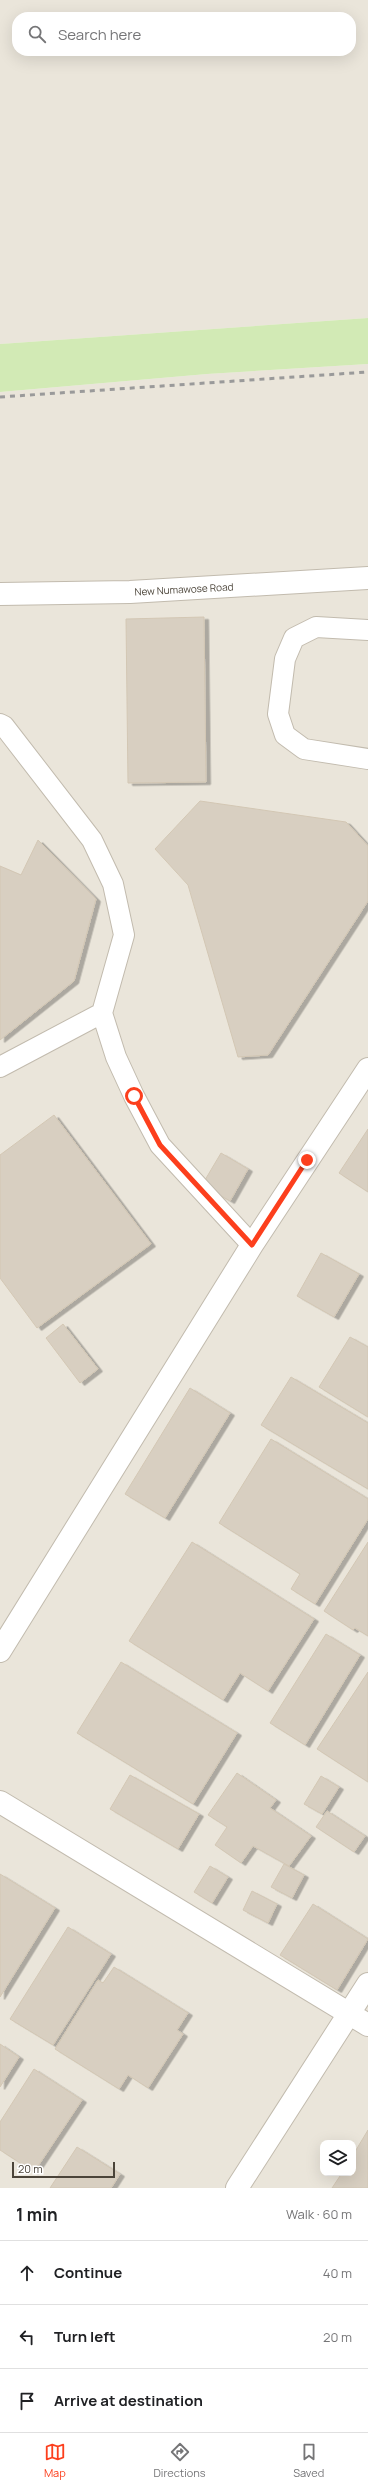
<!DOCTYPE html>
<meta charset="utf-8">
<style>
:root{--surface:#fff;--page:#f2f2f2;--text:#202124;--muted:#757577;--line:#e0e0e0;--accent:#fc3f1d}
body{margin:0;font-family:Manrope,sans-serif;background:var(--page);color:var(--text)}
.controls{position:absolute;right:12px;bottom:12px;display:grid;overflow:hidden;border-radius:8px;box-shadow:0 4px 16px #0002}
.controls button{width:36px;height:36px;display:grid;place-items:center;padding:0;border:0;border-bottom:1px solid var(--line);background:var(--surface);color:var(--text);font:20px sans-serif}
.scale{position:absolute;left:12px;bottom:10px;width:103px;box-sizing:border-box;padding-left:4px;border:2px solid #4b4439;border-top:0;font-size:11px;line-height:14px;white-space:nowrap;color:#4b4439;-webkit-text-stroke:3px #fff;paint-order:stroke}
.stop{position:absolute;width:12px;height:12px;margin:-9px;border:3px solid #fc3f1d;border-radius:50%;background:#fff}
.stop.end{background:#fc3f1d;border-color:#fff;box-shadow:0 1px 4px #0008}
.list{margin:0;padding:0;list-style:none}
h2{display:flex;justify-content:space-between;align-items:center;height:52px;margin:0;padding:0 16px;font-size:17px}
h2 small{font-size:13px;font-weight:400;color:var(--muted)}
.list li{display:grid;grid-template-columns:26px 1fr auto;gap:12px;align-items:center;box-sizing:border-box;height:64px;padding:0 16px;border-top:1px solid var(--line)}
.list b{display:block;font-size:15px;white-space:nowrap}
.list em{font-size:13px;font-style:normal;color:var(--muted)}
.icon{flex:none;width:22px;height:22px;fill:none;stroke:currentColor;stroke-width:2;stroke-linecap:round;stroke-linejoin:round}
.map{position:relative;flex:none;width:368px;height:2188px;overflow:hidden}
.search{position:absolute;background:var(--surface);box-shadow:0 4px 16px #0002;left:12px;right:12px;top:12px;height:44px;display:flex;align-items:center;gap:10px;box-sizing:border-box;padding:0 14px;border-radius:16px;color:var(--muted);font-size:15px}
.sheet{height:244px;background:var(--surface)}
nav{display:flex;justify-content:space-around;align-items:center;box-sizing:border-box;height:56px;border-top:1px solid var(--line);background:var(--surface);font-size:11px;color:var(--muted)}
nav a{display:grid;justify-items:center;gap:2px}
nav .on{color:var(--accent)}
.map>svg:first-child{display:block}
.residential{fill:#eae5da;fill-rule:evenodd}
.green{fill:#d2eab5}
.building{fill:#d8cfc1;stroke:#d3c7b4;filter:url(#shadow)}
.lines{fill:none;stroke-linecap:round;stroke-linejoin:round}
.lane-casing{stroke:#c2bbae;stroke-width:22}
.street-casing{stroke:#c2bbae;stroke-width:24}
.lane{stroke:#fff;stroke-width:20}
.street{stroke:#fff;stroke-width:22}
.rail{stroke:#9a9a9a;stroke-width:3;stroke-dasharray:5 5;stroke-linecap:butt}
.route{stroke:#fc3f1d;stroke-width:5}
.labels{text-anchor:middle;stroke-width:3;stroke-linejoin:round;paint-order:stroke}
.street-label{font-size:10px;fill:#4b4439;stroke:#fff}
</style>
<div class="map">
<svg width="368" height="2188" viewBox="0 0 368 2188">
<defs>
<filter id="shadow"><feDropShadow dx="4.5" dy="2.5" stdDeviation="0" flood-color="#0004"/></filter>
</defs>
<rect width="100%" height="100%" fill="#f6f3ec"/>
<path class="residential" d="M0,0h368v318l-368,26zM17,17h334v34h-334z
M368,364v1824h-368v-1796l207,-18zM323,2143h30v30h-30z"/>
<path class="green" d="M368,318v46l-161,10 -207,18v-48z"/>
<path class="building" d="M204,617l2,165 -78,1 -2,-164z
M200,801l146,21 22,24v55l-100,154 -30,2 -50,-172 -33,-36z
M38,840l58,59 -22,82 -74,59v-174l21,9z
M54,1115l97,129 -114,84 -37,-50v-123z
M368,1129v63l-29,-19z
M221,1153l27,16 -18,32 -28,-16z
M321,1253l38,21 -25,43 -37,-21z
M63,1324l35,45 -18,14 -34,-45z
M350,1337l18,10v70l-49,-30z
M291,1377l77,46v66l-107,-64z
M190,1388l40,25 -65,105 -40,-24z
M271,1439l97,60v20l-53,85 -24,-15 9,-15 -81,-51z
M192,1542l122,77 -46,72 -28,-18 -17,27 -94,-59z
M368,1542v94l-13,-8 -2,2 -29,-19z
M326,1634l34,21 -55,90 -35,-22z
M121,1662l116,71 -44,71 -116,-71z
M368,1672v110l-51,-33z
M237,1773l39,27 -6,8 41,28 -22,30 -36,-20 -12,17 -26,-18 12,-18 -19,-12z
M130,1775l69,39 -21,35 -68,-40z
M321,1776l18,11 -17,27 -18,-10z
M327,1811l38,25 -11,16 -38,-25z
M284,1864l20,11 -12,23 -21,-11z
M210,1866l18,11 -16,26 -18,-11z
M0,1874l55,34 -55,89z
M252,1891l25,13 -9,19 -25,-13z
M313,1904l55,35 -31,51 -57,-35z
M68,1927l43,27 -58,91 -43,-26z
M114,1967l74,46 -11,17 6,4 -35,54 -20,-13 -9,14 -64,-40 43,-69 5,3z
M0,2044l19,13 -19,30z
M34,2069l48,31 -48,72 -34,-22v-28z
M368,2130v58h-36l10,-15h11v-18z
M77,2147l43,27 -9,14h-61z"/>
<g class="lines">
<g class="lane-casing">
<path id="lane" d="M368,630l-52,-3 -22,11 -9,21 -7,55 7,21 19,14 64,10
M0,724l4,2 88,114 21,44 11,51 -22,78 14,44 18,39 26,49 92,100
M0,1067l102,-54"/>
</g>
<g class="street-casing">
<path id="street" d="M0,594l130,-2 238,-14
M0,1651l252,-406 116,-176
M0,1802l368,223
M237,2188l131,-204"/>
</g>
<use href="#lane" class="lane"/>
<use href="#street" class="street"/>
<path class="rail" d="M0,397l368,-25"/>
</g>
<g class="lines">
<path class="route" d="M134,1096l26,49 92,100 55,-85"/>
</g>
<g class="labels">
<g class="street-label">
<text transform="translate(184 589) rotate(-3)" y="4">New Numawose Road</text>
</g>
</g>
</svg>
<div class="controls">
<button><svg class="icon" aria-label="layers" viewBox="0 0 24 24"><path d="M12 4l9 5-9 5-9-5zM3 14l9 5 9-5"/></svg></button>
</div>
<div class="scale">20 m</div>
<div class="stop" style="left:134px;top:1096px"></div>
<div class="stop end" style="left:307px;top:1160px"></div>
<div class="search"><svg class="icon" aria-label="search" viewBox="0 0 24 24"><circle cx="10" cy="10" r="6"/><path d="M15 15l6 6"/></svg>Search here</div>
</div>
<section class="sheet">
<h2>1 min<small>Walk · 60 m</small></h2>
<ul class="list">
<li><svg class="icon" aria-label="ahead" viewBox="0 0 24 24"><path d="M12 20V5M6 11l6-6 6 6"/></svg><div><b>Continue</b></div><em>40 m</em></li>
<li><svg class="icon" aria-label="left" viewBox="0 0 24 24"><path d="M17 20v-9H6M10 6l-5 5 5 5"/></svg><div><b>Turn left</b></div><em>20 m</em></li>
<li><svg class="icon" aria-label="arrive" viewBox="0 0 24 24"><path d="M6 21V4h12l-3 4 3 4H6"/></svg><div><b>Arrive at destination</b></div></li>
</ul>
</section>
<nav>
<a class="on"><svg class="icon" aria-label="map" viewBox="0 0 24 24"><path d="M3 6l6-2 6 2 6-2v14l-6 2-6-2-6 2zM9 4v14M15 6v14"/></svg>Map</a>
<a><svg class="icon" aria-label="directions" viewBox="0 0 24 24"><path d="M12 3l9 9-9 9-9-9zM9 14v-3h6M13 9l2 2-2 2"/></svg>Directions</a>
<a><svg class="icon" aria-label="saved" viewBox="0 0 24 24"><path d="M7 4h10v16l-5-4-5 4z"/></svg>Saved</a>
</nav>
